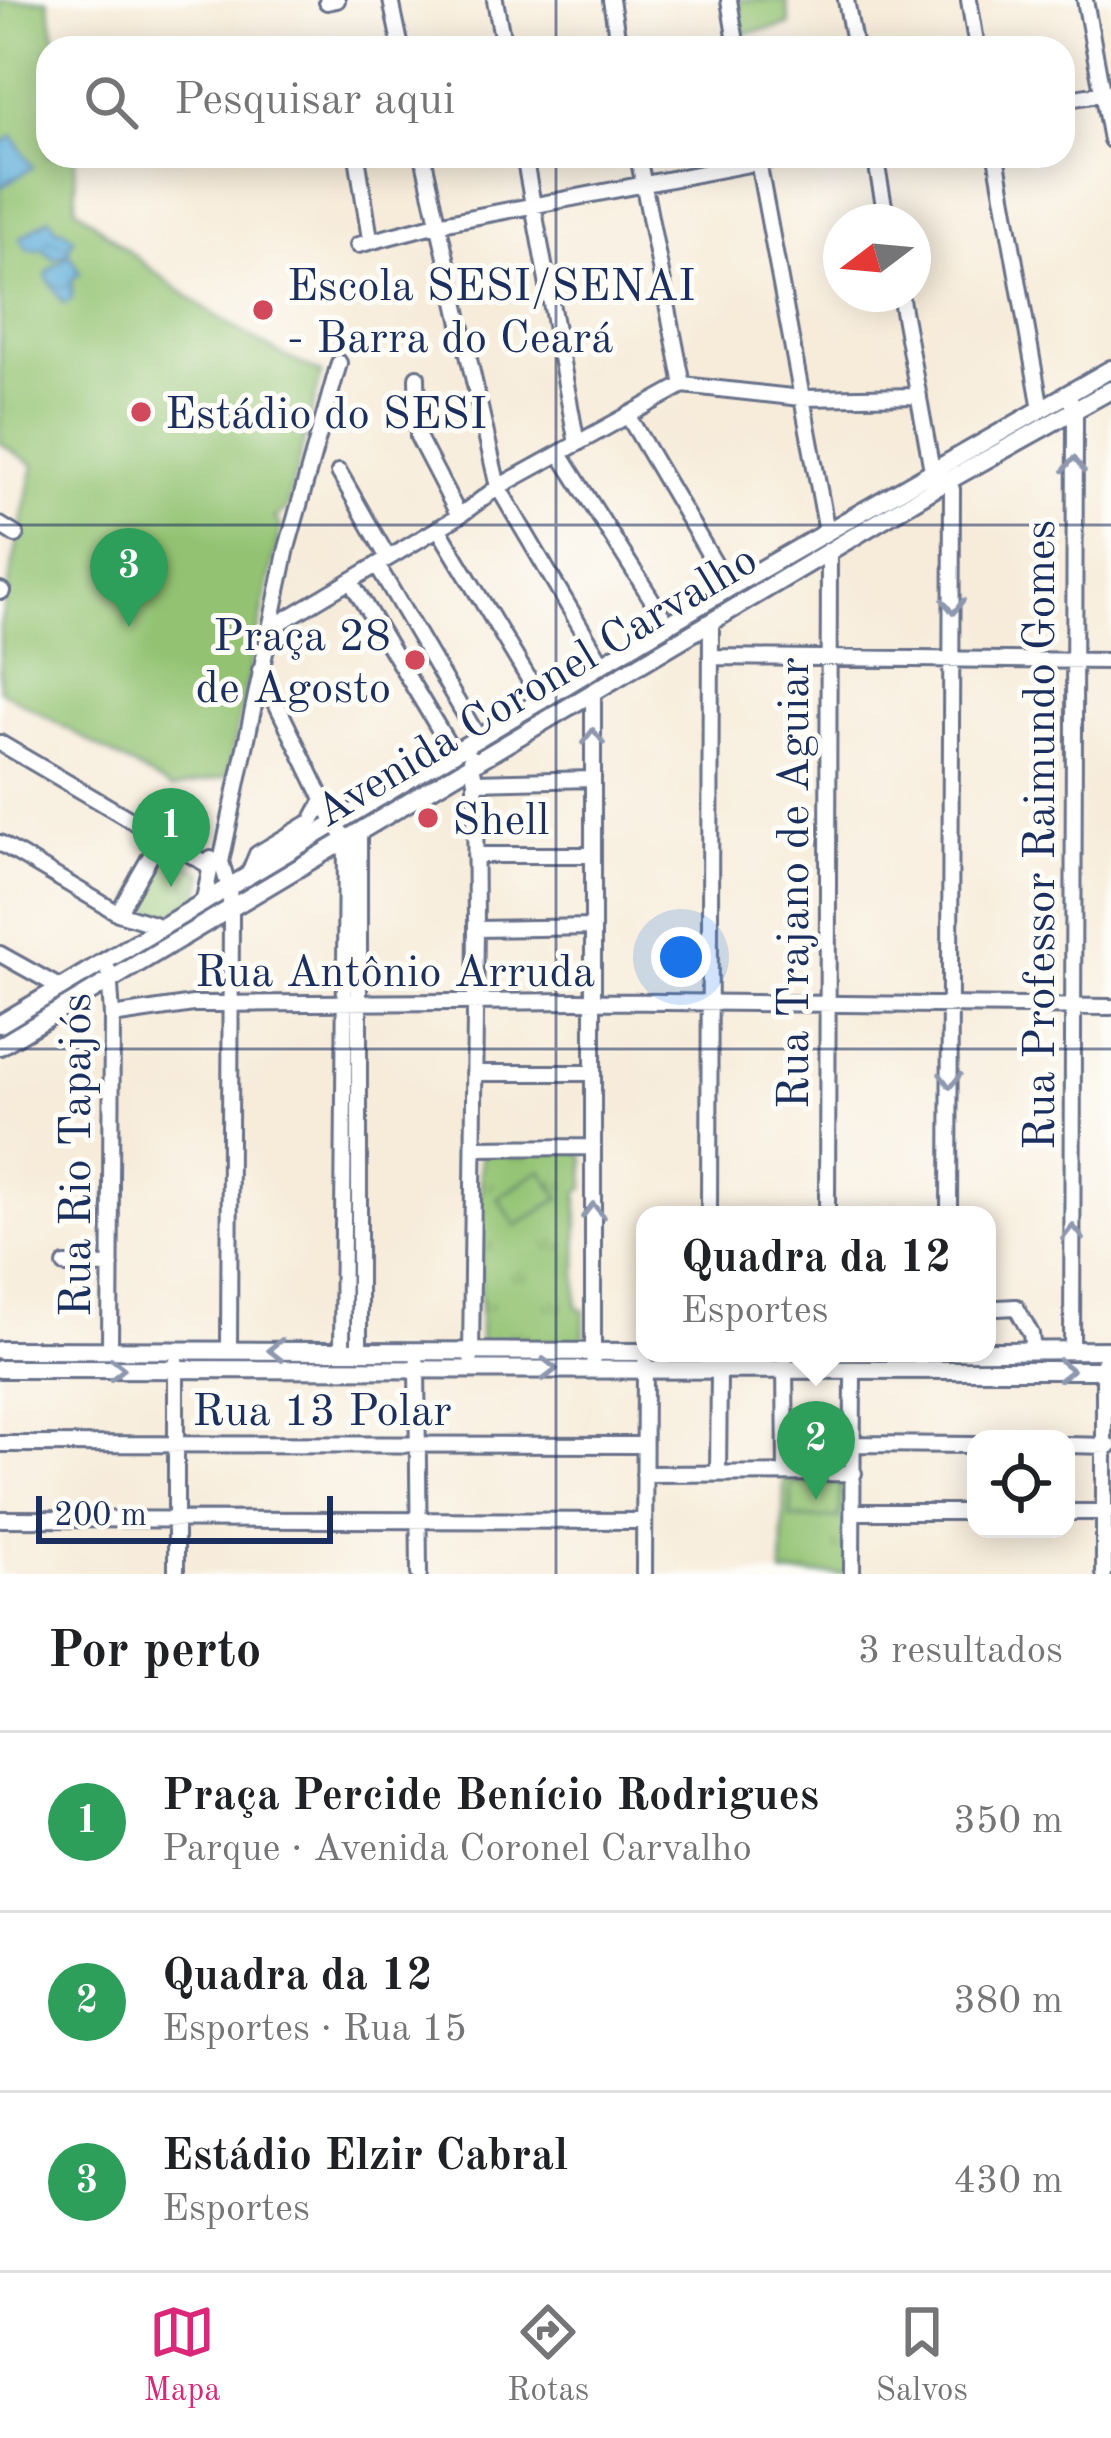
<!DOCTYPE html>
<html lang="pt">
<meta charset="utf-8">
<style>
:root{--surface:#fff;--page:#f6f6f6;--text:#202124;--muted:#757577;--line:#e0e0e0;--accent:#db2777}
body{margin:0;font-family:"Old Standard TT",serif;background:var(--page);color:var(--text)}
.controls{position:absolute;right:36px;bottom:36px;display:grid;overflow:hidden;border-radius:24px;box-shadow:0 6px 30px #0003}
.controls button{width:108px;height:108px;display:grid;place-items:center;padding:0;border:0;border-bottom:3px solid var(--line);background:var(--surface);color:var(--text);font:60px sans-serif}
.compass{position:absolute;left:823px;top:204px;width:108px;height:108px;border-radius:50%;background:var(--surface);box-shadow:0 6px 30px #0003;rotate:254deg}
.scale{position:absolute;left:36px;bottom:30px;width:297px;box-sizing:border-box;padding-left:12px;border:6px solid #1b2f5e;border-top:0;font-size:33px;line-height:42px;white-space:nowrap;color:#1b2f5e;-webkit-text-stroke:9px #fdfcf7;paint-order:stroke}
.you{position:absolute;left:681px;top:957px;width:42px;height:42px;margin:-30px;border:9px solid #fff;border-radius:50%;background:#1a73e8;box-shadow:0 0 0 18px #1a73e833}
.badge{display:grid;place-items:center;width:78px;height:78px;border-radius:50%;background:var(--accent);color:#fff;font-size:39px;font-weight:700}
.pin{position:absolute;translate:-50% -99px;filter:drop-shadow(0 3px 6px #0008)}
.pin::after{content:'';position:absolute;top:63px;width:42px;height:36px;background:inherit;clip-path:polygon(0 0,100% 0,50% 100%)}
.popup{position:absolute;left:636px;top:1206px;width:360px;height:156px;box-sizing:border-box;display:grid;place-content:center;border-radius:24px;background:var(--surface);filter:drop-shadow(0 3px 9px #0005);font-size:39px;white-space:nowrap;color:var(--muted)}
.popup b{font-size:45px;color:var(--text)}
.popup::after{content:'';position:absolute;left:50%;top:100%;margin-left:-24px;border:24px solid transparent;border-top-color:var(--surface)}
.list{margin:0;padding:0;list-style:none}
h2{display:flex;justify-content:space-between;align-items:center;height:156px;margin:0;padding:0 48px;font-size:51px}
h2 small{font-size:39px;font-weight:400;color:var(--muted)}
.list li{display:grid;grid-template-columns:78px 1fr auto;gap:36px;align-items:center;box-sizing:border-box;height:180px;padding:0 48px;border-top:3px solid var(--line)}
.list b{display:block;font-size:45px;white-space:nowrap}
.list p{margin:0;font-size:39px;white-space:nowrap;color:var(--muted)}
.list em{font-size:39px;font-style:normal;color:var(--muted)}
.icon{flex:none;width:66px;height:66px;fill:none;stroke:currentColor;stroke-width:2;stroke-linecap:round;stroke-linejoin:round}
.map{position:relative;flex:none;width:1111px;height:1574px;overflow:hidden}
.search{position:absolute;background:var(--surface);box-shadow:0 6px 30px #0003;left:36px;right:36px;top:36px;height:132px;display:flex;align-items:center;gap:30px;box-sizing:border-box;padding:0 42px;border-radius:36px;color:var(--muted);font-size:45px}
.sheet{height:696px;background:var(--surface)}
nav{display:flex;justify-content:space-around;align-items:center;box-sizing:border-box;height:168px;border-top:3px solid var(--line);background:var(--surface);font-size:33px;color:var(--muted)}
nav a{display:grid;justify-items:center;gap:6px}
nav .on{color:var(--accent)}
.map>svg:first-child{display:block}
.grass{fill:url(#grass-tufts);stroke:#577968;stroke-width:3}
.garden{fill:#93c372;stroke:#577968;stroke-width:3}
.water{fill:url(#water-ripples);stroke:#3d6e9c;stroke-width:3}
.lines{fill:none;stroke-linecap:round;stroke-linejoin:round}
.minor-casing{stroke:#687189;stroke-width:20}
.major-casing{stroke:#687189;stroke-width:22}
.minor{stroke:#fff;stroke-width:14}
.major{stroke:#fff;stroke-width:16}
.oneway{stroke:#8d97ae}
.grid{fill:none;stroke:#1b2f5e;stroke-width:3;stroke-opacity:0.55}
.poi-dot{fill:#d1495b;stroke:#fdfcf7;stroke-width:4.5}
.labels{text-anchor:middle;stroke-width:10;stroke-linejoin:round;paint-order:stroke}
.poi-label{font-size:45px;fill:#1b2f5e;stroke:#fdfcf7;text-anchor:start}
.street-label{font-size:45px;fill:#1b2f5e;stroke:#fdfcf7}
</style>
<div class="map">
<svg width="1111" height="1574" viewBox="0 0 1111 1574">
<defs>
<pattern id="grass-tufts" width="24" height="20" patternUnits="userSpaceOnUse" patternTransform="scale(3)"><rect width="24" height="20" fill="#93c372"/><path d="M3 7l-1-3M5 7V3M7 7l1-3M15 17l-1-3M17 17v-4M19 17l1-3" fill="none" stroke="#779f61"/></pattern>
<pattern id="water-ripples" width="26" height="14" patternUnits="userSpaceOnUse" patternTransform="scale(3)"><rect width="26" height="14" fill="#5fadd9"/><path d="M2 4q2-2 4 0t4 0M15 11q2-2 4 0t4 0" fill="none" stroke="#4e8db3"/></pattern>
</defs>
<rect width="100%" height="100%" fill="#fdfcf7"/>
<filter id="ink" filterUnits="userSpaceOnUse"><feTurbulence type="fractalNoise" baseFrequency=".00833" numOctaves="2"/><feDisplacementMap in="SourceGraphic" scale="24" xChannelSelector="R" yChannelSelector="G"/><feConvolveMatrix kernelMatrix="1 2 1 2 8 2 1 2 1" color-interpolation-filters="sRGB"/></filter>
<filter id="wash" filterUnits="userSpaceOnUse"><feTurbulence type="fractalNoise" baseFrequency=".004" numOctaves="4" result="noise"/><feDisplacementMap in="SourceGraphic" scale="48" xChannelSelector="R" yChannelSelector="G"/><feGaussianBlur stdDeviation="2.7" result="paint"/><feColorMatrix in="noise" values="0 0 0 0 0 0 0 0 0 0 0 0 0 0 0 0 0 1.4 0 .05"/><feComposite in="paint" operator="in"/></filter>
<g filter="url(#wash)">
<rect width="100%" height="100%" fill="#f7ecda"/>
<path class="grass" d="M162,851l42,22 -5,23 -30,20 -34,-10 -2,-5z
M487,1151h91l6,6 1,31 -7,4 -1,114 7,5v35l-97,2 -7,-7 1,-184z
M784,1477l65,1 -1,96h-66z"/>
<path class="garden" d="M0,0h48l9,48h-9v108h27l1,51c70,61 161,132 246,166l-36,137 -11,8 6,8 -54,250 -55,13 -172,-99v-64l34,-161 -34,-22z
M737,0h49l4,25 -47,9z
M541,1170l19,28 -44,28 -18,-28z
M792,1482l48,1v35h-49z"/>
<path class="water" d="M13,136l20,31 -33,21v-44z
M50,218l7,12 4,-2 13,10 -6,13 12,22 -8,6v19l-8,6 -18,-28 3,-6 18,-13 -2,-3 -11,5 -11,-10 -15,1 -8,-12z"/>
</g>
<g filter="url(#ink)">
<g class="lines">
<g class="minor-casing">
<path id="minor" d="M391,0l10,48
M495,0l9,48
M611,0l8,48
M729,0l8,48
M846,0l9,48
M969,0l8,48
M1085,0l26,140
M327,2l10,-2
M1063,100l48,-8
M357,156l13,83
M423,156l75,331 104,176
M524,156l53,288
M638,156l45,229
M757,156l70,376
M875,156l12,66
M996,156l45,253
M358,245l79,-21 354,-68
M900,294l32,176 20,19 -3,726
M417,377l1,60 41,79
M1068,395l7,16 -3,939
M628,416l101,172
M560,454l108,171
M339,472l49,86
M0,525l16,10
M438,528l104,173
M377,565l102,174
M351,582l103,172
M0,590l2,1
M271,628l188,-112 39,-29 185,-102 118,13 118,-2
M712,657l399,4
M260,670l76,156 10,13 -4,511
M593,691v667
M0,743l206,121 15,-2
M471,757l4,25 1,147 -5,429
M475,782l118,-3
M0,843l118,70 45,14
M475,855h118
M247,878l10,-24 55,-33 11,-21
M203,904l7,-33 -4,-7 5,-5
M118,913l44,-77
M476,929l117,-2
M0,954l61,34
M109,971l3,45 -2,334
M112,1016l81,-12 383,-3 535,6
M474,1073h119
M474,1148l118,-1
M709,1215l2,-594
M827,1215l2,-665
M65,1265l46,1
M998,1308l18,-1 15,27 2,17
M229,1350l2,-435 -2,-27 -8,-26 66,-314 52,-185
M359,1350v-519
M417,1363l2,211
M1104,1363v211
M785,1364l1,109
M0,1444l644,1
M853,1444l123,1
M1066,1445l43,1
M644,1474l210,-1
M718,1474l1,-103
M853,1512h123
M1066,1512h43
M0,1519l644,2
M176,1574v-211
M644,1574l1,-211
M852,1574l1,-205"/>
</g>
<g class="major-casing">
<path id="major" d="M0,1024l729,-436 382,-219
M0,1046l937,-559 174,-97
M0,1350l645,2
M737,1353l374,-3
M0,1369l1111,1"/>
</g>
<use href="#minor" class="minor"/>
<use href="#major" class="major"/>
</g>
<defs><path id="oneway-chevron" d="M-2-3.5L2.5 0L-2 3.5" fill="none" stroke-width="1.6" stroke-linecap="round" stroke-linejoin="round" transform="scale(3)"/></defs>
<g class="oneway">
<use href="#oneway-chevron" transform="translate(1074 465) rotate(-89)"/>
<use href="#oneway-chevron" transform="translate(953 606) rotate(90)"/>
<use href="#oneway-chevron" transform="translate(593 737) rotate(-90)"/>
<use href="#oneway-chevron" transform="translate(950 1080) rotate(91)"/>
<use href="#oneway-chevron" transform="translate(593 1211) rotate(-90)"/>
<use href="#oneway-chevron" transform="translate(1073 1233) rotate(-90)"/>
<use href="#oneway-chevron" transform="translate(276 1350) rotate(180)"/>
<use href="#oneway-chevron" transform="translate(117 1369)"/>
<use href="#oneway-chevron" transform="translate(549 1369)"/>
<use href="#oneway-chevron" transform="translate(1065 1370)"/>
</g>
</g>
<path class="grid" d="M556,0v48M556,156v1418M0,525h1111M0,1049h1111"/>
<g class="poi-dot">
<circle cx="263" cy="310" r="12"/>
<circle cx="141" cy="412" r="12"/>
<circle cx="415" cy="660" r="12"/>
<circle cx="428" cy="818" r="12"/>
</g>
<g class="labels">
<g class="poi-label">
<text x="287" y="300">Escola SESI/SENAI<tspan x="287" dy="52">- Barra do Ceará</tspan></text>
<text x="165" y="428">Estádio do SESI</text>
<text x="391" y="650" text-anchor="end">Praça 28<tspan x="391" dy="52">de Agosto</tspan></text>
<text x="452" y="834">Shell</text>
</g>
<g class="street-label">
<text transform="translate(535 684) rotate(-31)" y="16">Avenida Coronel Carvalho</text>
<text transform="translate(1038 835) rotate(-90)" y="16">Rua Professor Raimundo Gomes</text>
<text transform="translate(792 883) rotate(-90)" y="16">Rua Trajano de Aguiar</text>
<text x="395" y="986">Rua Antônio Arruda</text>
<text transform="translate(74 1155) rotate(-90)" y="16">Rua Rio Tapajós</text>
<text x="322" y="1425">Rua 13 Polar</text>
</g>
</g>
</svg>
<div class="controls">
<button><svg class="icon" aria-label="locate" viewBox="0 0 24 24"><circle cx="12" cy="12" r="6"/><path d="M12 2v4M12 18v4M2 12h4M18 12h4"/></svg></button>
</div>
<svg class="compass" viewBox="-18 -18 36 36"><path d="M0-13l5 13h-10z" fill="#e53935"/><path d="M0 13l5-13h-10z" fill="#757577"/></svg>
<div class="scale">200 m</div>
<div class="you"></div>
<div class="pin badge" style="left:171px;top:887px;background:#2e9e5b">1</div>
<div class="pin badge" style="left:816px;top:1500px;background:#2e9e5b">2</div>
<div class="popup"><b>Quadra da 12</b>Esportes</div>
<div class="pin badge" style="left:129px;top:627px;background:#2e9e5b">3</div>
<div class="search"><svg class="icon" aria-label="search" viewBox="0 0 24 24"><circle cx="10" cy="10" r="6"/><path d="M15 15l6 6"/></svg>Pesquisar aqui</div>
</div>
<section class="sheet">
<h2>Por perto<small>3 resultados</small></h2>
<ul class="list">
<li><span class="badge" style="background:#2e9e5b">1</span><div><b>Praça Percide Benício Rodrigues</b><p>Parque · Avenida Coronel Carvalho</p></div><em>350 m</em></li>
<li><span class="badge" style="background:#2e9e5b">2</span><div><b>Quadra da 12</b><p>Esportes · Rua 15</p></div><em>380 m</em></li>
<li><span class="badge" style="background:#2e9e5b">3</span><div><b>Estádio Elzir Cabral</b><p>Esportes</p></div><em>430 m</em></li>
</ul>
</section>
<nav>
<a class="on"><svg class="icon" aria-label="map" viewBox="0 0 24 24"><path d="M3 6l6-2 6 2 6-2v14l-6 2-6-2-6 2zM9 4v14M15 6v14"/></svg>Mapa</a>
<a><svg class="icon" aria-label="directions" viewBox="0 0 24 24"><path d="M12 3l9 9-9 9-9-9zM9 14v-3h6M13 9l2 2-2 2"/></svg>Rotas</a>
<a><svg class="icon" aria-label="saved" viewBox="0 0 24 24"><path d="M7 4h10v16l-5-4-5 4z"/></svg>Salvos</a>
</nav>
